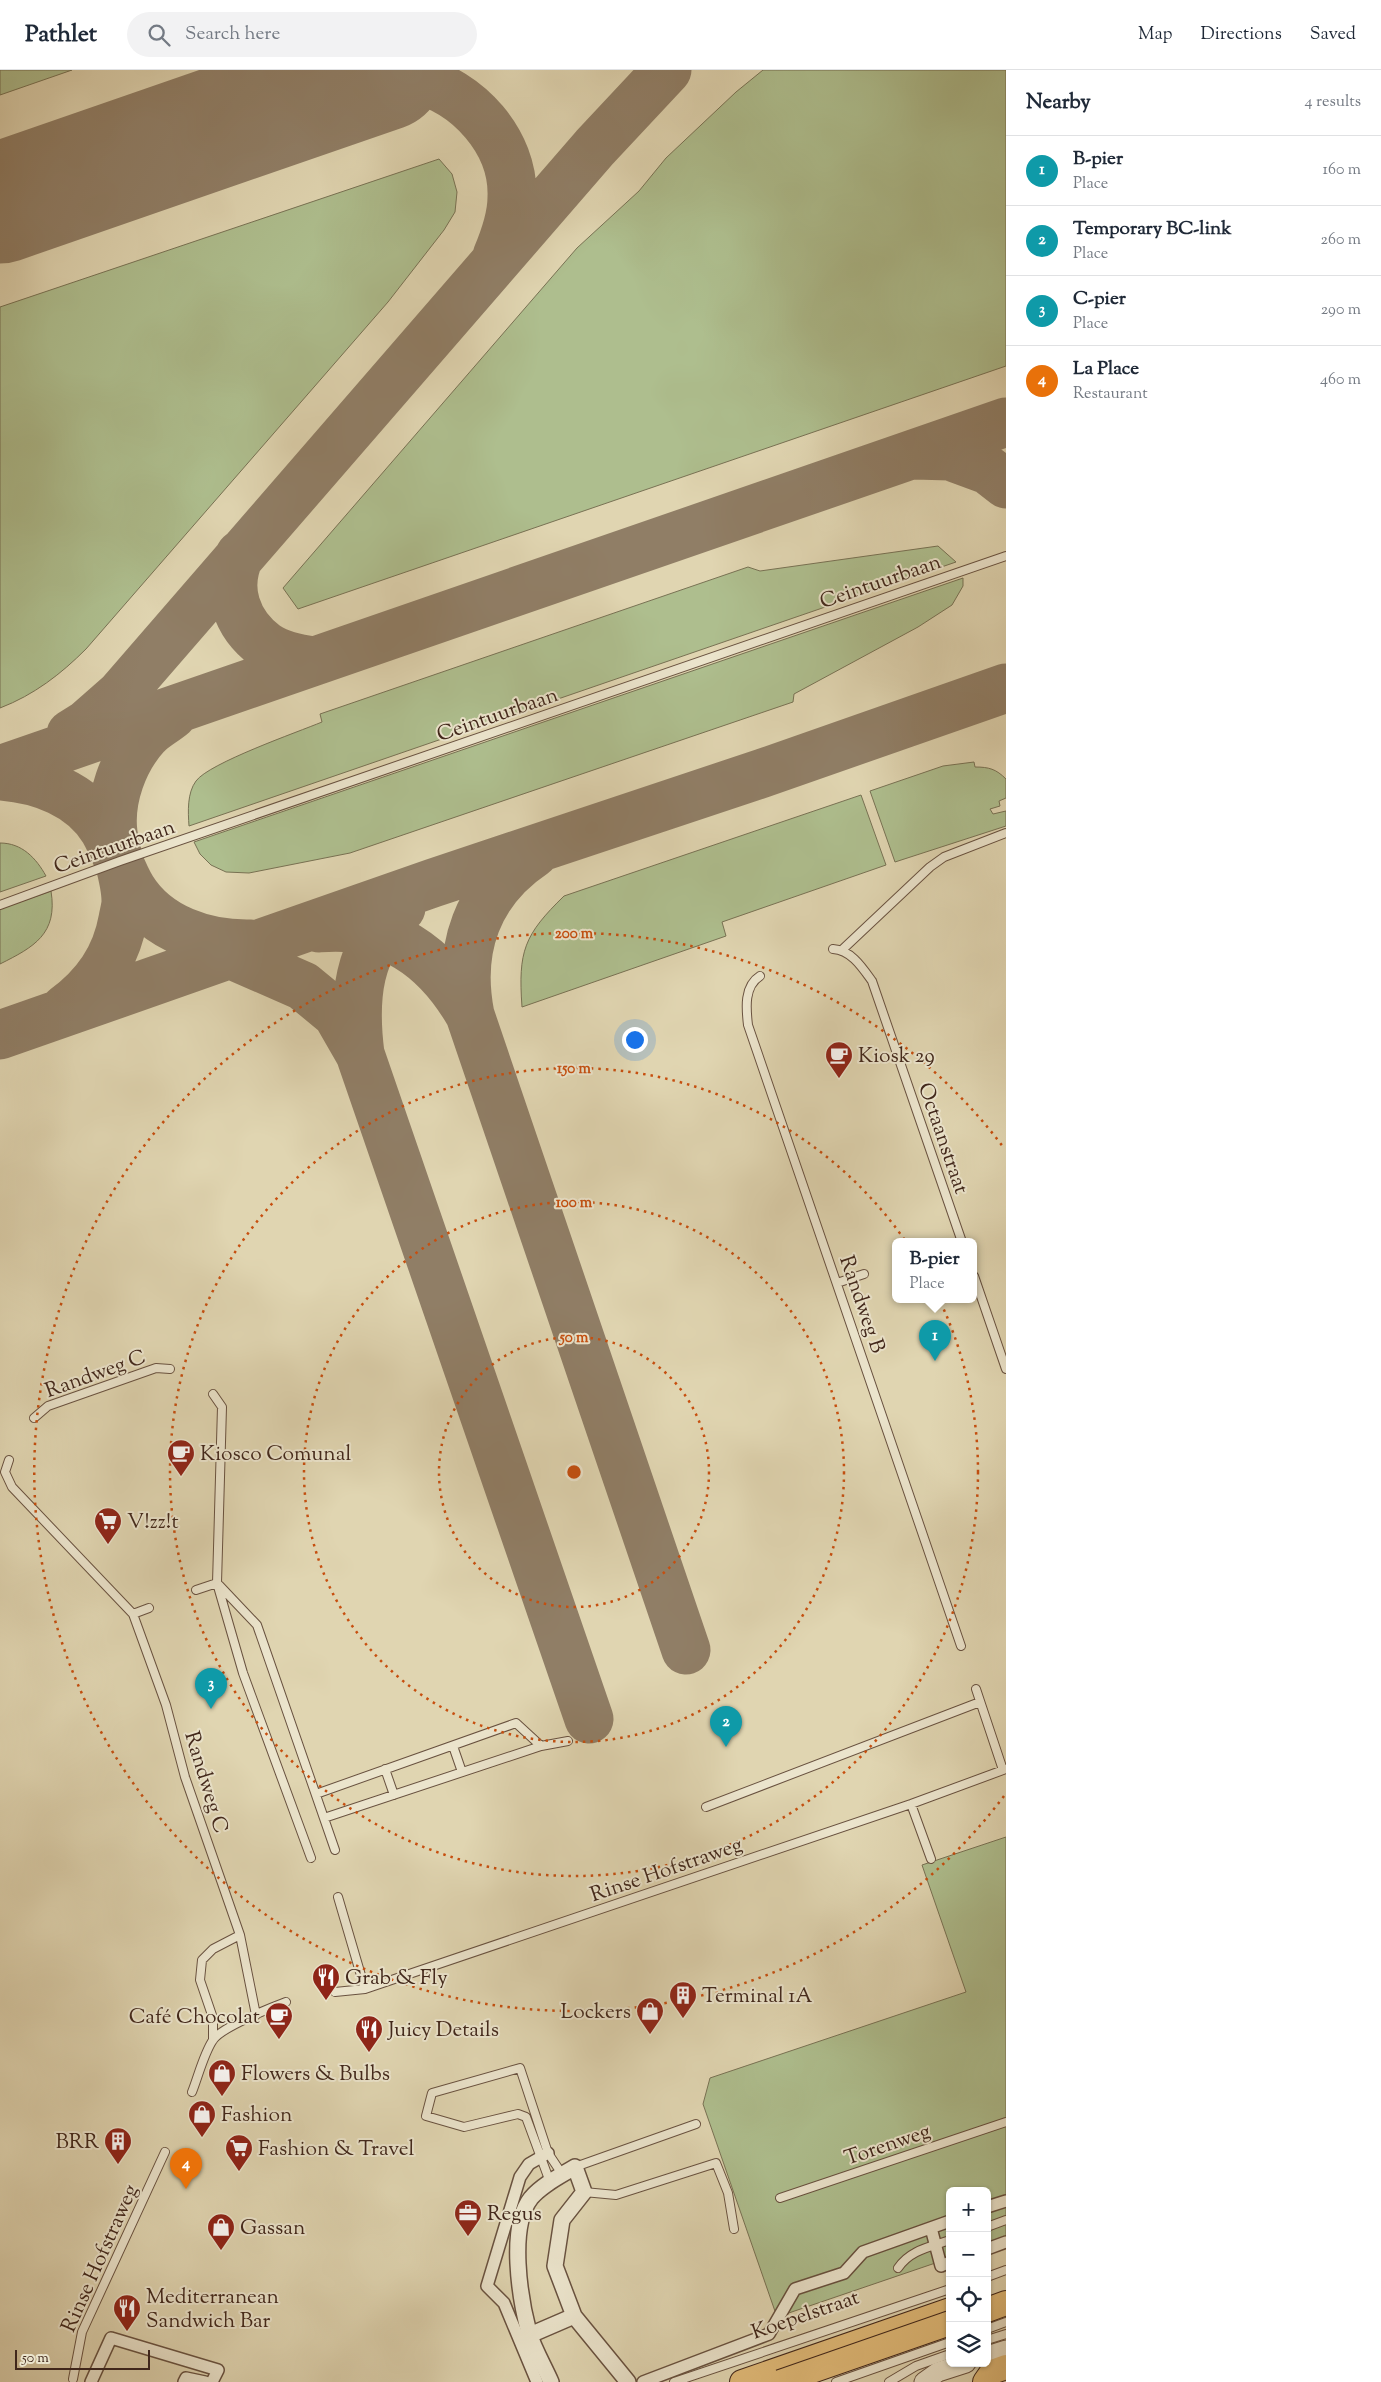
<!DOCTYPE html>
<meta charset="utf-8">
<style>
:root{--surface:#fff;--page:#f2f2f3;--text:#1f2937;--muted:#747a83;--line:#e0e1e3;--accent:#7c3aed}
body{margin:0;font-family:"Sorts Mill Goudy",serif;background:var(--page);color:var(--text)}
.controls{position:absolute;right:15px;bottom:15px;display:grid;overflow:hidden;border-radius:8px;box-shadow:0 1px 4px #0004}
.controls button{width:45px;height:45px;display:grid;place-items:center;padding:0;border:0;border-bottom:1px solid var(--line);background:var(--surface);color:var(--text);font:25px sans-serif}
.scale{position:absolute;left:15px;bottom:12px;width:135px;box-sizing:border-box;padding-left:5px;border:2px solid #41271b;border-top:0;font-size:14px;line-height:18px;white-space:nowrap;color:#41271b;-webkit-text-stroke:4px #ebe4cc;paint-order:stroke}
.you{position:absolute;left:634px;top:969px;width:18px;height:18px;margin:-12px;border:4px solid #fff;border-radius:50%;background:#1a73e8;box-shadow:0 0 0 8px #1a73e833}
.badge{display:grid;place-items:center;width:32px;height:32px;border-radius:50%;background:var(--accent);color:#fff;font-size:16px;font-weight:700}
.pin{position:absolute;translate:-50% -41px;filter:drop-shadow(0 1px 2px #0008)}
.pin::after{content:'';position:absolute;top:26px;width:18px;height:15px;background:inherit;clip-path:polygon(0 0,100% 0,50% 100%)}
.popup{position:absolute;left:892px;top:1168px;width:85px;height:65px;box-sizing:border-box;display:grid;place-content:center;border-radius:8px;background:var(--surface);filter:drop-shadow(0 1px 4px #0005);font-size:16px;white-space:nowrap;color:var(--muted)}
.popup b{font-size:19px;color:var(--text)}
.popup::after{content:'';position:absolute;left:50%;top:100%;margin-left:-10px;border:10px solid transparent;border-top-color:var(--surface)}
.list{margin:0;padding:0;list-style:none}
h2{display:flex;justify-content:space-between;align-items:center;height:65px;margin:0;padding:0 20px;font-size:21px}
h2 small{font-size:16px;font-weight:400;color:var(--muted)}
.list li{display:grid;grid-template-columns:32px 1fr auto;gap:15px;align-items:center;box-sizing:border-box;height:70px;padding:0 20px;border-top:1px solid var(--line)}
.list b{display:block;font-size:19px;white-space:nowrap}
.list p{margin:0;font-size:16px;white-space:nowrap;color:var(--muted)}
.list em{font-size:16px;font-style:normal;color:var(--muted)}
.icon{flex:none;width:28px;height:28px;fill:none;stroke:currentColor;stroke-width:2;stroke-linecap:round;stroke-linejoin:round}
.map{position:relative;flex:none;width:1006px;height:2312px;overflow:hidden}
header{display:flex;align-items:center;gap:30px;box-sizing:border-box;height:70px;padding:0 25px;background:var(--surface);border-bottom:1px solid var(--line)}
header strong{font-size:24px}
nav{display:flex;gap:28px;margin-inline-start:auto;font-size:18px}
.search{width:350px;height:45px;background:var(--page);display:flex;align-items:center;gap:12px;box-sizing:border-box;padding:0 18px;border-radius:28px;color:var(--muted);font-size:19px}
main{display:flex}
aside{flex:1;background:var(--surface)}
.map>svg:first-child{display:block}
.green{fill:#aebe8e;stroke:#787254}
.lines{fill:none;stroke-linecap:round;stroke-linejoin:round}
.taxiway{stroke:#907e66;stroke-width:49}
.runway{stroke:#907e66;stroke-width:121}
.service-casing{stroke:#695240;stroke-width:10}
.pedestrian-casing{stroke:#695240;stroke-width:14}
.minor-casing{stroke:#695240;stroke-width:18}
.tertiary-casing{stroke:#695240;stroke-width:21}
.primary-casing{stroke:#41271b;stroke-width:26}
.service{stroke:#ebe4cc;stroke-width:8}
.pedestrian{stroke:#ebe4cc;stroke-width:11}
.minor{stroke:#ebe4cc;stroke-width:15}
.tertiary{stroke:#ebe4cc;stroke-width:19}
.primary{stroke:#e0ba78;stroke-width:24}
.primary-bridge-casing{stroke:#41271b;stroke-width:26;stroke-linecap:butt}
.primary-bridge{stroke:#e0ba78;stroke-width:24}
.ring{fill:none;stroke:#c74f0f;stroke-width:2.5;stroke-dasharray:2.5 5}
.labels{text-anchor:middle;stroke-width:4;stroke-linejoin:round;paint-order:stroke}
.street-label{font-size:21px;fill:#41271b;stroke:#ebe4cc}
.poi-label{font-size:21px;fill:#41271b;stroke:#ebe4cc;text-anchor:start}
.centre{fill:#c74f0f;stroke:#ebe4cc;stroke-width:2.5}
.ring-label{font-size:15px;text-anchor:middle;font-weight:bold;fill:#c74f0f;stroke:#ebe4cc;stroke-width:4;stroke-linejoin:round;paint-order:stroke}
</style>
<header>
<strong>Pathlet</strong>
<div class="search"><svg class="icon" aria-label="search" viewBox="0 0 24 24"><circle cx="10" cy="10" r="6"/><path d="M15 15l6 6"/></svg>Search here</div>
<nav><a>Map</a><a>Directions</a><a>Saved</a></nav>
</header>
<main>
<div class="map">
<svg width="1006" height="2312" viewBox="0 0 1006 2312">
<rect width="100%" height="100%" fill="#e0d5b1"/>
<filter id="stains"><feTurbulence type="fractalNoise" baseFrequency=".004" numOctaves="4"/><feColorMatrix values="0 0 0 0 .2 0 0 0 0 .09 0 0 0 0 .02 0 0 0 .5 -.17"/></filter>
<radialGradient id="worn" r=".72"><stop offset=".6" stop-color="#630" stop-opacity="0"/><stop offset="1" stop-color="#630" stop-opacity=".3"/></radialGradient>
<path class="green" d="M0,0h72l-72,25z
M763,0h243v296l-708,243 -15,-21 294,-340 62,-57 27,-33 70,-66z
M439,89l13,15 5,18 -2,20 -11,18 -56,72 -302,347c-25,25 -52,46 -86,59v-401z
M938,476l18,16 -767,264c-1,-14 -2,-33 7,-45 13,-18 102,-49 126,-59l-2,-8 428,-147 12,4z
M963,508v8l-11,19 -34,22 -124,67 -1,8 -47,16 -396,135 -101,20 -23,-1 -15,-7 -11,-11 -6,-12z
M974,692l1,5c14,0 21,2 31,12v19l-7,3 1,5 -10,3 3,5 13,-3v15l-111,36 -25,-71 73,-25z
M861,725l25,70 -164,57 4,14 -204,71c-4,-56 2,-72 42,-111z
M0,773c22,0 36,15 46,33l-46,16z
M51,821c7,43 -17,56 -51,73v-55z
M1006,1767v401l-19,7v-54h-37v67l-173,59 -74,-213 7,-26 256,-86 -44,-127z"/>
<g class="lines">
<path class="taxiway" d="M332,18c28,-6 55,-15 83,-9 53,12 99,63 97,118 0,21 -7,40 -15,59
M915,385l35,1 38,14 18,14
M240,485c-16,33 -4,69 26,91 13,9 32,13 48,15
M71,664l16,-10 33,-29 475,-548 72,-77
M0,700l1006,-348
M0,706c40,3 82,18 104,54 11,19 17,41 28,59 25,40 74,56 119,55
M534,783c-57,38 -77,96 -64,162l216,635
M319,858c69,-7 118,29 151,87
M216,878l87,38 34,28 23,40 229,665
M65,939c31,-23 51,-51 58,-90 1,-6 3,-12 3,-18 0,-23 -10,-45 -13,-68 -4,-34 10,-73 33,-98 7,-8 19,-14 27,-21
M0,965l433,-152 330,-110 243,-85
M360,984c-7,-55 -3,-106 41,-146"/>
<path class="runway" d="M0,133l384,-133"/>
<g class="service-casing">
<path id="service" d="M0,835l120,-44 886,-305
M833,879c18,1 29,18 39,32l90,261
M843,879l87,-82 14,-10 62,-24
M760,906c-16,10 -14,32 -12,49l213,621
M974,1206l32,93
M837,1213l27,-9
M213,1324l9,13 -5,176 26,90 68,185
M34,1348l14,-12 108,-38 14,1
M9,1390l-4,12 7,15 121,127 33,91 19,72 55,158 16,80
M219,1515l38,40 78,225
M196,1520l21,-7
M133,1544l16,-6
M976,1619l27,81
M453,1676l9,26
M541,1676l27,-5
M385,1699l9,26
M316,1724l200,-71 25,23 -217,72
M911,1734l20,55
M706,1737l274,-105
M338,1827l27,92
M335,1922l30,-3 546,-185 95,-35
M213,1970v-22l-13,-38 2,-20 11,-11 27,-14
M192,2022c6,-15 12,-39 21,-52 9,-13 57,-32 73,-38
M575,2097l121,-43
M550,2112l-24,-65 -8,-3 -54,13 -38,-11 6,-23 88,-25 28,85 14,21
M584,2122l32,3 100,-32 12,30 6,36
M780,2128l226,-76
M987,2157l19,-7
M898,2198c12,-18 32,-21 52,-28
M987,2207l19,-7
M987,2259l19,-7
M987,2270l19,-6
M73,2309l9,-47 83,-180
M674,2312l276,-93
M836,2312l114,-40
M889,2312l27,-16 34,-12"/>
</g>
<g class="pedestrian-casing">
<path id="pedestrian" d="M987,2137l19,-6
M931,2158l10,38 9,-4
M987,2179l19,-7
M91,2312l20,-44 107,32 -6,12
M184,2312l2,-4 19,4
M537,2312l-33,-79 -17,-17 33,-109 9,-13 19,-11
M643,2312l126,-48 26,-45 49,-16 19,-21 87,-31"/>
</g>
<g class="minor-casing">
<path id="minor" d="M530,2265l44,-19
M551,2312c-7,-16 -17,-33 -22,-49 -9,-34 -21,-106 2,-135 11,-13 29,-22 44,-31l9,25 -22,28 -7,46 19,50 54,66"/>
</g>
<g class="tertiary-casing">
<path id="tertiary" d="M987,2286l19,-6
M924,2312l14,-10 28,-9"/>
</g>
<g class="primary-casing">
<path id="primary" d="M987,2240l19,-7
M742,2312l208,-72
M985,2312l7,-10 14,-5"/>
</g>
<use href="#service" class="service"/>
<use href="#pedestrian" class="pedestrian"/>
<use href="#minor" class="minor"/>
<use href="#tertiary" class="tertiary"/>
<use href="#primary" class="primary"/>
<g class="primary-bridge-casing">
<path id="primary-bridge" d="M780,2312l170,-59"/>
</g>
<use href="#primary-bridge" class="primary-bridge"/>
</g>
<g class="ring">
<circle cx="574" cy="1402" r="135"/>
<circle cx="574" cy="1402" r="270"/>
<circle cx="574" cy="1402" r="404"/>
<path d="M1004 1726A539 539 0 1 1 1004 1078"/>
</g>
<defs>
<g id="cafe-pin" transform="scale(1.4375)"><path d="M0 17L-7.5 6A9.5 9.5 0 1 1 7.5 6Z" fill="#8f2418" stroke="#ebe4cc"/><path d="M-5.5-4.5H6V0H3Q3 3.5 0 3.5H-2.5Q-5.5 3.5-5.5 0ZM3-3.2v2h1.7v-2ZM-6 4.5H4V6H-6Z" fill="#fff"/></g>
<g id="supermarket-pin" transform="scale(1.4375)"><path d="M0 17L-7.5 6A9.5 9.5 0 1 1 7.5 6Z" fill="#8f2418" stroke="#ebe4cc"/><path d="M-6-5.5h2.5l.6 2H6L4.5 2H-2.5L-4.4-4H-6ZM-1.5 3.2a1.3 1.3 0 1 0 .1 0ZM3 3.2a1.3 1.3 0 1 0 .1 0Z" fill="#fff"/></g>
<g id="restaurant-pin" transform="scale(1.4375)"><path d="M0 17L-7.5 6A9.5 9.5 0 1 1 7.5 6Z" fill="#8f2418" stroke="#ebe4cc"/><path d="M-5-6h1v4h1v-4h1v4h1v-4h1v5L-1.5 .5V6h-2V.5L-5-1ZM5-6V6H3V1.5H1.5Q1.5-4 5-6Z" fill="#fff"/></g>
<g id="building-pin" transform="scale(1.4375)"><path d="M0 17L-7.5 6A9.5 9.5 0 1 1 7.5 6Z" fill="#8f2418" stroke="#ebe4cc"/><path d="M-4-6H4V6H1V3H-1V6H-4ZM-2.5-4.3h1.7v1.8h-1.7ZM.8-4.3h1.7v1.8H.8ZM-2.5-1h1.7V.8h-1.7ZM.8-1h1.7V.8H.8Z" fill="#fff"/></g>
<g id="shop-pin" transform="scale(1.4375)"><path d="M0 17L-7.5 6A9.5 9.5 0 1 1 7.5 6Z" fill="#8f2418" stroke="#ebe4cc"/><path d="M-5-2.5h2.3a2.7 3.5 0 0 1 5.4 0H5L5.5 6h-11ZM-1.5-2.5h3a1.5 2.3 0 0 0-3 0Z" fill="#fff"/></g>
<g id="office-pin" transform="scale(1.4375)"><path d="M0 17L-7.5 6A9.5 9.5 0 1 1 7.5 6Z" fill="#8f2418" stroke="#ebe4cc"/><path d="M-6-3h4V-5.5h4V-3h4V5H-6ZM-1-4.5V-3h2v-1.5ZM-6 0V1H6V0Z" fill="#fff"/></g>
</defs>
<g fill-rule="evenodd">
<use href="#cafe-pin" x="839" y="985"/>
<use href="#cafe-pin" x="181" y="1383"/>
<use href="#supermarket-pin" x="108" y="1451"/>
<use href="#restaurant-pin" x="326" y="1907"/>
<use href="#building-pin" x="683" y="1925"/>
<use href="#shop-pin" x="650" y="1941"/>
<use href="#cafe-pin" x="279" y="1946"/>
<use href="#restaurant-pin" x="369" y="1959"/>
<use href="#shop-pin" x="222" y="2003"/>
<use href="#shop-pin" x="202" y="2044"/>
<use href="#building-pin" x="118" y="2071"/>
<use href="#supermarket-pin" x="239" y="2078"/>
<use href="#office-pin" x="468" y="2143"/>
<use href="#shop-pin" x="221" y="2157"/>
<use href="#restaurant-pin" x="127" y="2238"/>
</g>
<g class="labels">
<g class="street-label">
<text transform="translate(880 511) rotate(-19)" y="7">Ceintuurbaan</text>
<text transform="translate(497 644) rotate(-19)" y="7">Ceintuurbaan</text>
<text transform="translate(114 776) rotate(-19)" y="7">Ceintuurbaan</text>
<text transform="translate(944 1068) rotate(71)" y="7">Octaanstraat</text>
<text transform="translate(863 1234) rotate(71)" y="7">Randweg B</text>
<text transform="translate(95 1303) rotate(-20)" y="7">Randweg C</text>
<text transform="translate(207 1712) rotate(73)" y="7">Randweg C</text>
<text transform="translate(666 1799) rotate(-19)" y="7">Rinse Hofstraweg</text>
<text transform="translate(887 2074) rotate(-19)" y="7">Torenweg</text>
<text transform="translate(99 2188) rotate(-66)" y="7">Rinse Hofstraweg</text>
<text transform="translate(805 2244) rotate(-19)" y="7">Koepelstraat</text>
</g>
<g class="poi-label">
<text x="858" y="992">Kiosk 29</text>
<text x="200" y="1390">Kiosco Comunal</text>
<text x="127" y="1458">V!zz!t</text>
<text x="345" y="1914">Grab &amp; Fly</text>
<text x="702" y="1932">Terminal 1A</text>
<text x="631" y="1948" text-anchor="end">Lockers</text>
<text x="260" y="1953" text-anchor="end">Café Chocolat</text>
<text x="388" y="1966">Juicy Details</text>
<text x="241" y="2010">Flowers &amp; Bulbs</text>
<text x="221" y="2051">Fashion</text>
<text x="99" y="2078" text-anchor="end">BRR</text>
<text x="258" y="2085">Fashion &amp; Travel</text>
<text x="487" y="2150">Regus</text>
<text x="240" y="2164">Gassan</text>
<text x="146" y="2233">Mediterranean<tspan x="146" dy="24">Sandwich Bar</tspan></text>
</g>
</g>
<circle cx="574" cy="1402" r="8" class="centre"/>
<g class="ring-label">
<text x="574" y="868">200 m</text>
<text x="574" y="1003">150 m</text>
<text x="574" y="1137">100 m</text>
<text x="574" y="1272">50 m</text>
</g>
<rect width="100%" height="100%" filter="url(#stains)"/>
<rect width="100%" height="100%" fill="url(#worn)"/>
</svg>
<div class="controls">
<button>+</button>
<button>−</button>
<button><svg class="icon" aria-label="locate" viewBox="0 0 24 24"><circle cx="12" cy="12" r="6"/><path d="M12 2v4M12 18v4M2 12h4M18 12h4"/></svg></button>
<button><svg class="icon" aria-label="layers" viewBox="0 0 24 24"><path d="M12 4l9 5-9 5-9-5zM3 14l9 5 9-5"/></svg></button>
</div>
<div class="scale">50 m</div>
<div class="you"></div>
<div class="pin badge" style="left:935px;top:1291px;background:#0f9aa8">1</div>
<div class="popup"><b>B-pier</b>Place</div>
<div class="pin badge" style="left:726px;top:1677px;background:#0f9aa8">2</div>
<div class="pin badge" style="left:211px;top:1639px;background:#0f9aa8">3</div>
<div class="pin badge" style="left:186px;top:2119px;background:#e8710a">4</div>
</div>
<aside>
<h2>Nearby<small>4 results</small></h2>
<ul class="list">
<li><span class="badge" style="background:#0f9aa8">1</span><div><b>B-pier</b><p>Place</p></div><em>160 m</em></li>
<li><span class="badge" style="background:#0f9aa8">2</span><div><b>Temporary BC-link</b><p>Place</p></div><em>260 m</em></li>
<li><span class="badge" style="background:#0f9aa8">3</span><div><b>C-pier</b><p>Place</p></div><em>290 m</em></li>
<li><span class="badge" style="background:#e8710a">4</span><div><b>La Place</b><p>Restaurant</p></div><em>460 m</em></li>
</ul>
</aside>
</main>
